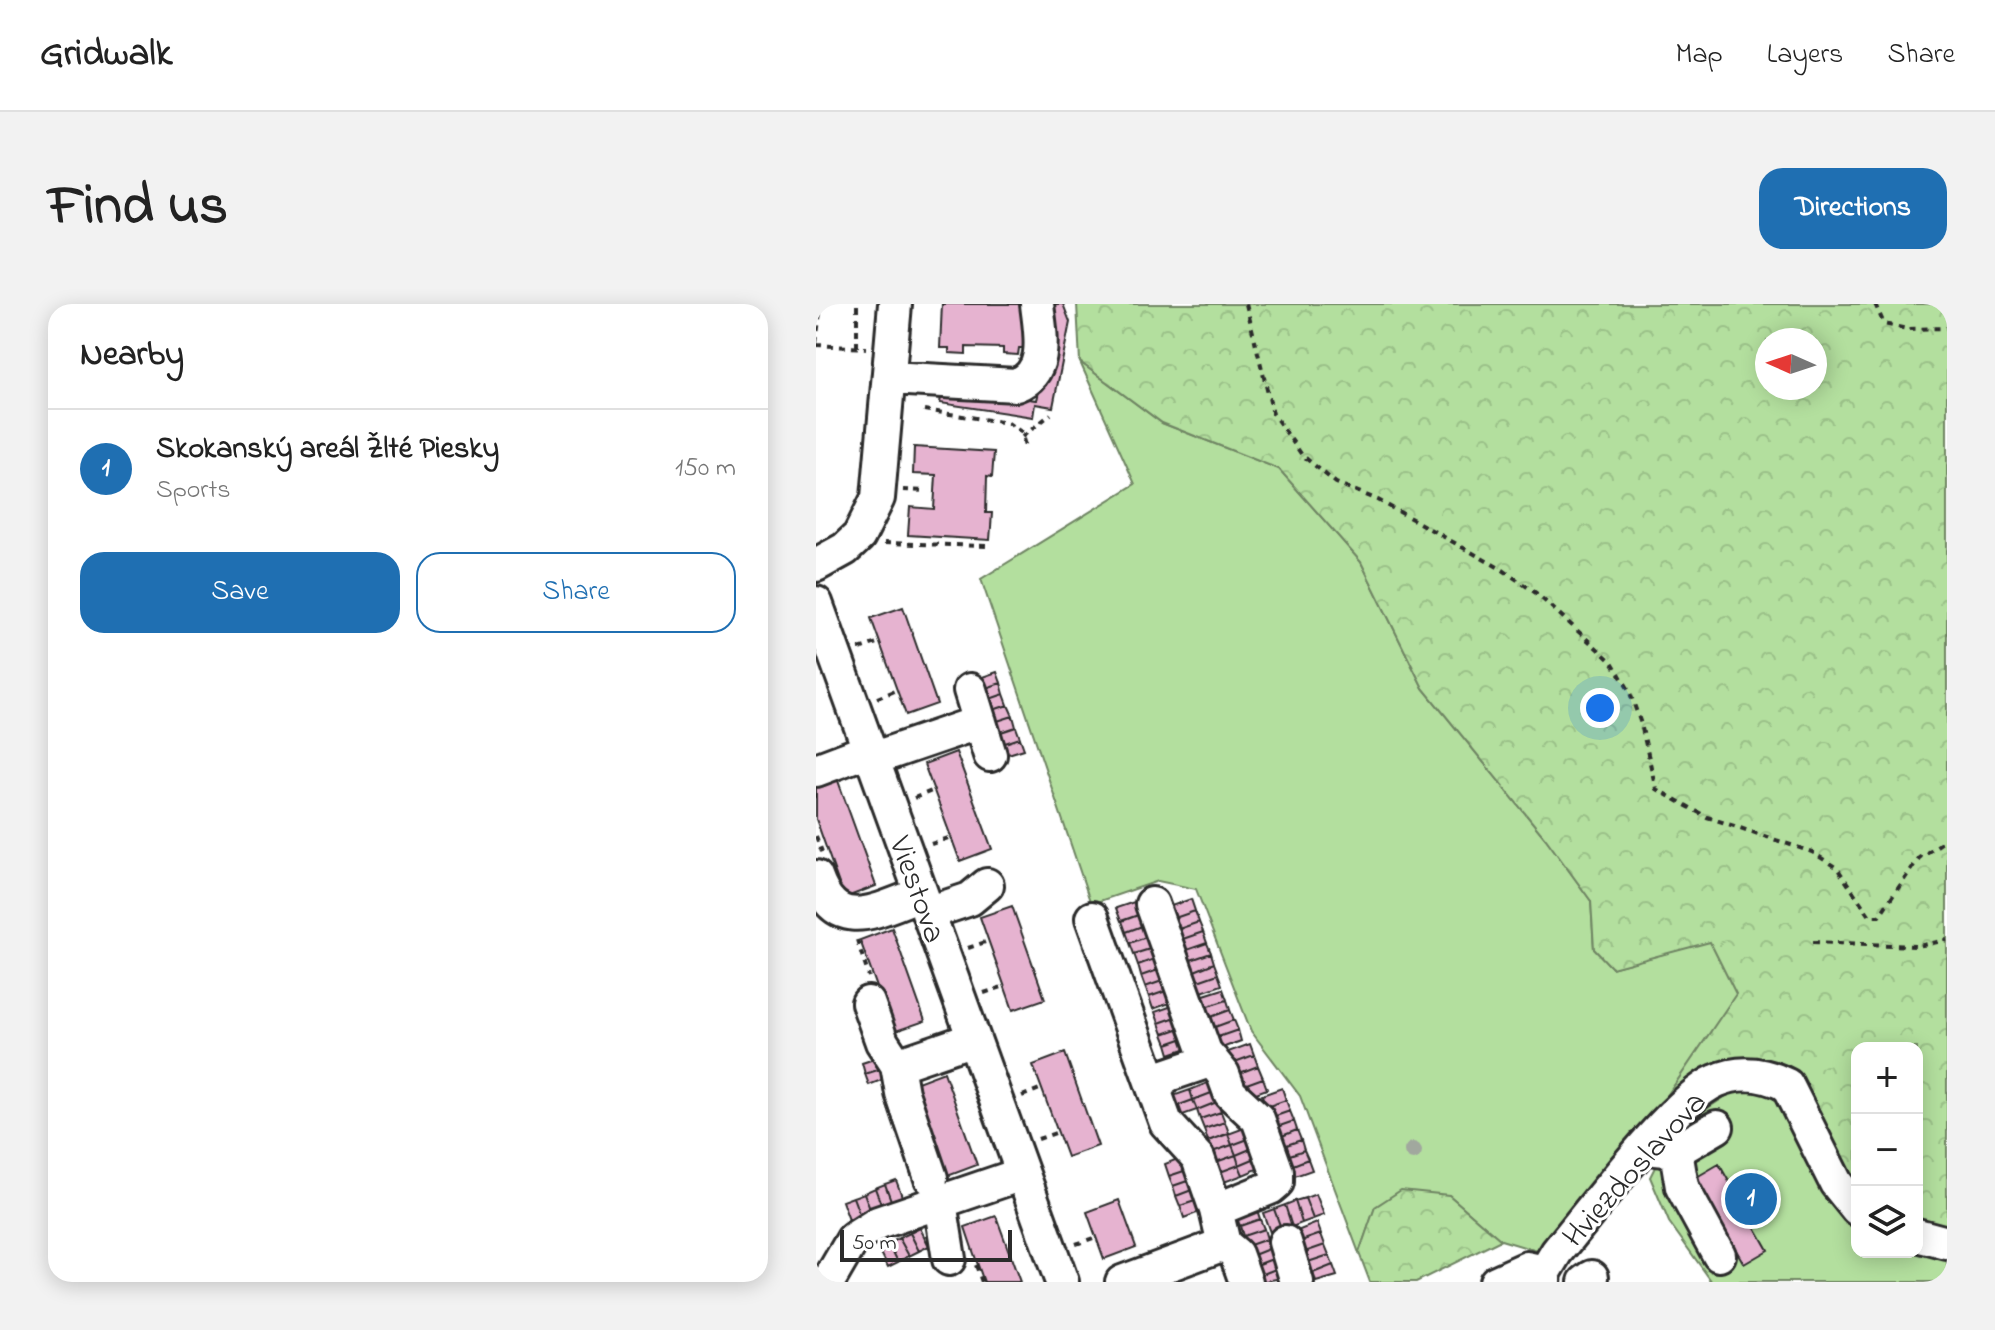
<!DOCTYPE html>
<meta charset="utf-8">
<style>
:root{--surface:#fff;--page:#f2f2f2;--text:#222;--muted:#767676;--line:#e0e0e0;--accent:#1f6fb2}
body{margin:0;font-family:"Indie Flower",sans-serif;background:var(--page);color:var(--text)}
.controls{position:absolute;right:24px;bottom:24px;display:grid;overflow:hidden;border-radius:16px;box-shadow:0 4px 20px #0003}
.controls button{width:72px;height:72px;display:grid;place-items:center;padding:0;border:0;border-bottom:2px solid var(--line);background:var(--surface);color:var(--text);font:40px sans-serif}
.compass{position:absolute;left:939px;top:24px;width:72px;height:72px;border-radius:50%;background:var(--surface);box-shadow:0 4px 20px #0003;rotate:273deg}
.scale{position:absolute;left:24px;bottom:20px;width:172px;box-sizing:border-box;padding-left:8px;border:4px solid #2b2b2b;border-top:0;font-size:22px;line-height:28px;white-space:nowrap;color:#2b2b2b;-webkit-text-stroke:6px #fff;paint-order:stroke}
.you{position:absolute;left:784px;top:404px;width:28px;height:28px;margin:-20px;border:6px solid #fff;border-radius:50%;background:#1a73e8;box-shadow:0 0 0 12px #1a73e833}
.badge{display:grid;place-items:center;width:52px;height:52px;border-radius:50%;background:var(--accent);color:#fff;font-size:26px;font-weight:700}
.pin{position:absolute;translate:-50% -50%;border:4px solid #fff;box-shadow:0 2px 8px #0006}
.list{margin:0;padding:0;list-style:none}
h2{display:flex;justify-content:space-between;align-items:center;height:104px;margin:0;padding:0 32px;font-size:34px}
h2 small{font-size:26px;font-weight:400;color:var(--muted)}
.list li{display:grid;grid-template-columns:52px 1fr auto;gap:24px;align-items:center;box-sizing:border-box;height:120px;padding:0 32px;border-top:2px solid var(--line)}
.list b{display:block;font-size:30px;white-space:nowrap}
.list p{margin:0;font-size:26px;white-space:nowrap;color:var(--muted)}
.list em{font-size:26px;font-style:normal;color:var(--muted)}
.actions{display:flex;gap:16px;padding:24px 32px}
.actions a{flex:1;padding:18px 0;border:2px solid var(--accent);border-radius:24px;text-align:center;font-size:28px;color:var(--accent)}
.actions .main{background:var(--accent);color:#fff}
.icon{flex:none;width:44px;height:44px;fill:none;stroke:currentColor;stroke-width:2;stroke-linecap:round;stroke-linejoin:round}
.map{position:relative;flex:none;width:1131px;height:978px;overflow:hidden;border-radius:24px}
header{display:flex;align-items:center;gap:48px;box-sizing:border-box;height:112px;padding:0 40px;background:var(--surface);border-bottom:2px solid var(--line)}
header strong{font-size:38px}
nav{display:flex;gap:44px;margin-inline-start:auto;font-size:28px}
.intro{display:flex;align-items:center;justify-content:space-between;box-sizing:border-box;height:192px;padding:0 48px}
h1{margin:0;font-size:56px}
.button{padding:20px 36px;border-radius:24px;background:var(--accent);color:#fff;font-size:28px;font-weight:700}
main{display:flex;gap:48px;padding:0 48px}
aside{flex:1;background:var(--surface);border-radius:24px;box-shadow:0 4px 20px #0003}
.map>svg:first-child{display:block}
.grass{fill:#b3df9e;stroke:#6f8564;stroke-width:2}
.forest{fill:url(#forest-crowns);stroke:#6f8564;stroke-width:2;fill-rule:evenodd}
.building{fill:#e6b3d0;stroke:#2b2b2b;stroke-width:2}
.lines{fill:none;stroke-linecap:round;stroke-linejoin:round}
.minor-casing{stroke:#2b2b2b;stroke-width:38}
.path{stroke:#2b2b2b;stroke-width:4;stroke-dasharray:6 6;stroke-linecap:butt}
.minor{stroke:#fff;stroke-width:32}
.tree{fill:#a1a89e}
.labels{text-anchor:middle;stroke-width:6;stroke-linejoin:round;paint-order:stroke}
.street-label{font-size:32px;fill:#2b2b2b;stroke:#fff}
</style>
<header>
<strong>Gridwalk</strong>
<nav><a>Map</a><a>Layers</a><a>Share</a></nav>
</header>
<div class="intro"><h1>Find us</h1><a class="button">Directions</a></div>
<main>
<aside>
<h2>Nearby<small></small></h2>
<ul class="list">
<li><span class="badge">1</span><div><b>Skokanský areál Žlté Piesky</b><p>Sports</p></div><em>150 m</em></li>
</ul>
<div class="actions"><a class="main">Save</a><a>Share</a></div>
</aside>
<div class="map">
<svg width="1131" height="978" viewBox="0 0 1131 978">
<defs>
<pattern id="forest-crowns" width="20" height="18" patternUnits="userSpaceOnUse" patternTransform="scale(2)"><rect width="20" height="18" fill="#b3df9e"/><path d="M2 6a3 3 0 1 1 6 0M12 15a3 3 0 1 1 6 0" fill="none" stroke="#9ac088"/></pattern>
</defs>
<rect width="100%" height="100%" fill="#fff"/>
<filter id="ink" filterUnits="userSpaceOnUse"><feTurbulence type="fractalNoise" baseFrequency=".0125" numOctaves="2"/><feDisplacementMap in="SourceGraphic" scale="16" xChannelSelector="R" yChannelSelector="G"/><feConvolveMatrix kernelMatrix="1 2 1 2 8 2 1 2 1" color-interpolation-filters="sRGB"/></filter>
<g filter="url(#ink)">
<path class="grass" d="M264,58l82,61 117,46 82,93 62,126 123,151 45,62 3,48 18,19 98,-27 27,53 -70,102 -10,30 -113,127 -43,-13 -52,-45 -74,13 -16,45 -59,-157 -49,-65 -55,-142 -38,-8 -67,23 -110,-325 154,-95z
M928,780l35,3 78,137v28h60l30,6v24h-235l-43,-60 -19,-45 23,-46z"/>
<path class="forest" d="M261,0h870v954l-30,-6v-204h-60v176l-78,-137 -35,-3 -71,47 -16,-5 10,-30 69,-102 -26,-52 -98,26 -18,-19 -3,-48 -45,-62 -123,-151 -62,-126 -82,-93 -117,-46 -82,-61zM951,36h48v48h-48z
M585,886l48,5 52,45 -85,42h-46l-11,-29 16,-46z"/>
<path class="building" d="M126,0h86l-1,44h-8l-1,7 -15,-1v-6l-37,-1v7l-17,-1v-5h-9z
M228,0h19l7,18 -17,85 -18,-3 -2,13 -93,-14 3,-17 93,14 17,-74z
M98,143l80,5 -2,25 -5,-1 -1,37h6l-2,27 -82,-5 2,-28 24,2 2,-34 -23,-1z
M87,303l34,97 -31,11 -35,-97z
M181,368l4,11 -21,7 -4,-11z
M185,379l3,11 -20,7 -4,-11z
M188,390l4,11 -21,7 -3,-11z
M192,401l5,11 -22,7 -4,-11z
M197,412l3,11 -21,7 -4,-11z
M200,423l4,11 -21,7 -4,-11z
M204,434l4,11 -22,7 -3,-11z
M140,448l36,97 -32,12 -36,-97z
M21,474l39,108 -32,12 -28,-79v-34z
M375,595l4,12 -23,8 -4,-12z
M321,597l4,13 -20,7 -5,-13z
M196,602l33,93 -32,11 -33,-93z
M379,607l4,11 -23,8 -4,-11z
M325,610l4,11 -19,7 -4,-11z
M383,618l4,10 -23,8 -4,-10z
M329,621l4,11 -19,7 -4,-11z
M76,624l33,93 -32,11 -33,-92z
M387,628l4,11 -23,8 -4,-11z
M333,632l4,12 -19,6 -4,-11z
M391,639l4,10 -23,8 -4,-10z
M337,644l4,10 -19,7 -4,-11z
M395,649l3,10 -22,9 -4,-11z
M341,654l4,11 -20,7 -3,-11z
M398,659l4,11 -23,8 -3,-10z
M345,665l4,11 -20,7 -4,-11z
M402,670l4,11 -23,8 -4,-11z
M349,676l4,10 -20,7 -4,-10z
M407,685l4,11 -22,7 -4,-11z
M353,686l4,12 -20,7 -4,-12z
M411,696l3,10 -22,8 -3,-11z
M359,701l4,11 -20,7 -4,-11z
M414,706l4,10 -22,8 -4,-10z
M363,712l4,11 -20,7 -4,-11z
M418,716l4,10 -23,8 -3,-10z
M367,723l4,10 -20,7 -4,-10z
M422,726l3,11 -22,8 -4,-11z
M371,733l3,10 -20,7 -3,-10z
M434,740l4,11 -22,8 -4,-11z
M249,749l33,93 -31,11 -34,-92z
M438,751l4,11 -21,8 -5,-11z
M61,754l4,11 -16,5 -3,-11z
M442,762l5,12 -22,8 -4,-12z
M65,765l3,10 -15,6 -4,-11z
M128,768l33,93 -32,12 -33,-93z
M447,774l4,11 -22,8 -4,-11z
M394,778l4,10 -21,8 -3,-10z
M466,784l4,12 -20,7 -4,-12z
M374,786l3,10 -19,7 -4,-10z
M398,788l3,10 -20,8 -4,-10z
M377,796l4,10 -20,7 -3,-10z
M470,796l4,11 -20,7 -4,-11z
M401,798l4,10 -21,7 -3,-9z
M474,807l4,10 -20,7 -4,-10z
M405,808l4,10 -21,7 -4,-10z
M478,817l3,9 -20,8 -3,-10z
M409,818l4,11 -21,8 -4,-12z
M431,823l4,11 -19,7 -4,-11z
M481,826l4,10 -20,7 -4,-9z
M412,830l4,11 -20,7 -4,-11z
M435,834l4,9 -19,8 -4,-10z
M485,836l3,10 -20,7 -3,-10z
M416,841l4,10 -20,7 -4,-10z
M439,843l3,10 -19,8 -3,-10z
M488,846l4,9 -20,8 -4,-10z
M420,851l3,10 -19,7 -4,-10z
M369,852l5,13 -21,7 -4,-12z
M442,853l4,10 -19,8 -4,-10z
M492,855l4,11 -20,7 -4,-10z
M903,860l49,86 -24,14 -49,-86z
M423,861l4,10 -19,7 -4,-10z
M374,865l3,10 -20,7 -4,-10z
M377,875l4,9 -21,8 -3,-10z
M80,876l7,19 -11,4 -7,-19z
M69,880l7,19 -10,4 -7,-19z
M59,884l7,19 -11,5 -7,-19z
M381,884l4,11 -21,7 -4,-10z
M48,889l7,19 -11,4 -7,-19z
M500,890l8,21 -11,4 -8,-21z
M37,893l7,19 -11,4 -7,-19z
M489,894l8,21 -11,4 -7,-22z
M385,895l4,11 -21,8 -4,-12z
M303,896l17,47 -32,12 -17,-47z
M479,897l7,22 -10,4 -7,-22z
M469,901l7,22 -10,4 -8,-22z
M440,903l4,12 -20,7 -4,-11z
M458,905l8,22 -11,4 -8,-22z
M180,912l24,66h-36l-11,-31 -8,-24z
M444,915l4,10 -21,7 -3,-10z
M501,919l4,11 -20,7 -4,-10z
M104,924l9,18 -10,5 -9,-18z
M448,925l3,10 -20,7 -4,-10z
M94,929l9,18 -10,5 -10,-18z
M505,930l4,11 -20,7 -4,-11z
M83,934l10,18 -11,6 -9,-18z
M451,935l4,9 -20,8 -4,-10z
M73,940l9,18 -10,5 -9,-18z
M509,941l4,10 -21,7 -3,-10z
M455,944l4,10 -21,8 -3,-10z
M513,951l4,10 -20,8 -5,-11z
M459,954l3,10 -20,8 -4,-10z
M517,961l4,11 -21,6 -3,-9z
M462,964l4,10 -22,4 -2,-6z"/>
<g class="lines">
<g class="minor-casing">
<path id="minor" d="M73,74l127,7c34,-13 24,-53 21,-81
M0,261l29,-16 14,-13 19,-38 17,-194
M0,299l246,679
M154,386l20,65
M56,455l108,-37
M0,466l53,-20
M0,573c21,59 60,33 105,17
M336,600l53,148 18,22 7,19 28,26 19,53v10l-7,6 -54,22 8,34 12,10 10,28
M112,609l42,-14 17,-14
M276,614l74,205 32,35 18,52
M52,699l14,39 15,23 5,28 29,85
M81,761l76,-26
M339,788l10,-16 47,-16
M840,845l20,2 41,-24
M860,847l6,36 37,68
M124,898l9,57
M1101,931l30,8
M469,938l12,40
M12,978l25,-43 25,-16 144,-49
M306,978l102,-38
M680,978l31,-14 18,4
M728,978l1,-10 12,-20c33,-39 117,-153 159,-171 24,-11 47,-8 71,4l49,98 21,26
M769,978l7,-5"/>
</g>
<path class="path" d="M430,0l27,110 29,41 34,28 42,17 125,70 33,23 76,69 17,28 12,34 15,65 51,28 105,35 25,16 33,48h9l40,-58 28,-19
M1059,0l9,20 23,5 40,-1
M0,39l5,-39
M0,41l50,3
M41,43v-43
M108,106l84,13 13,9 5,17
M206,133l29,-23
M87,186l22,1
M68,239l102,3
M43,345l21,-7
M61,394l20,-8
M98,494l20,-8
M0,532l6,16
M115,540l20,-7
M41,636l12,37
M997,638l105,4 29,-6
M152,644l20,-7
M168,689l21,-7
M206,792l20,-8
M222,835l20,-7
M260,940l20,-7
M160,961l6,17"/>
<use href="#minor" class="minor"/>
</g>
<circle class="tree" cx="597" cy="847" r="9"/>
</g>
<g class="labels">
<g class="street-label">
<text transform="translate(103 585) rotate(70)" y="11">Viestova</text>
<text transform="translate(817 864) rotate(-48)" y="11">Hviezdoslavova</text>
</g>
</g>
</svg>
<div class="controls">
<button>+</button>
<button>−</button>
<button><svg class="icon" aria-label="layers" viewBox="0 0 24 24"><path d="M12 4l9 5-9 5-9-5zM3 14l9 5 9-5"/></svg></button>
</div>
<svg class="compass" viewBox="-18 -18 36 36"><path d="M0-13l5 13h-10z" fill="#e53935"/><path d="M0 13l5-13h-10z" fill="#767676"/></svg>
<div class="scale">50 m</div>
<div class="you"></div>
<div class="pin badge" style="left:935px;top:895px">1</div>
</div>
</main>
